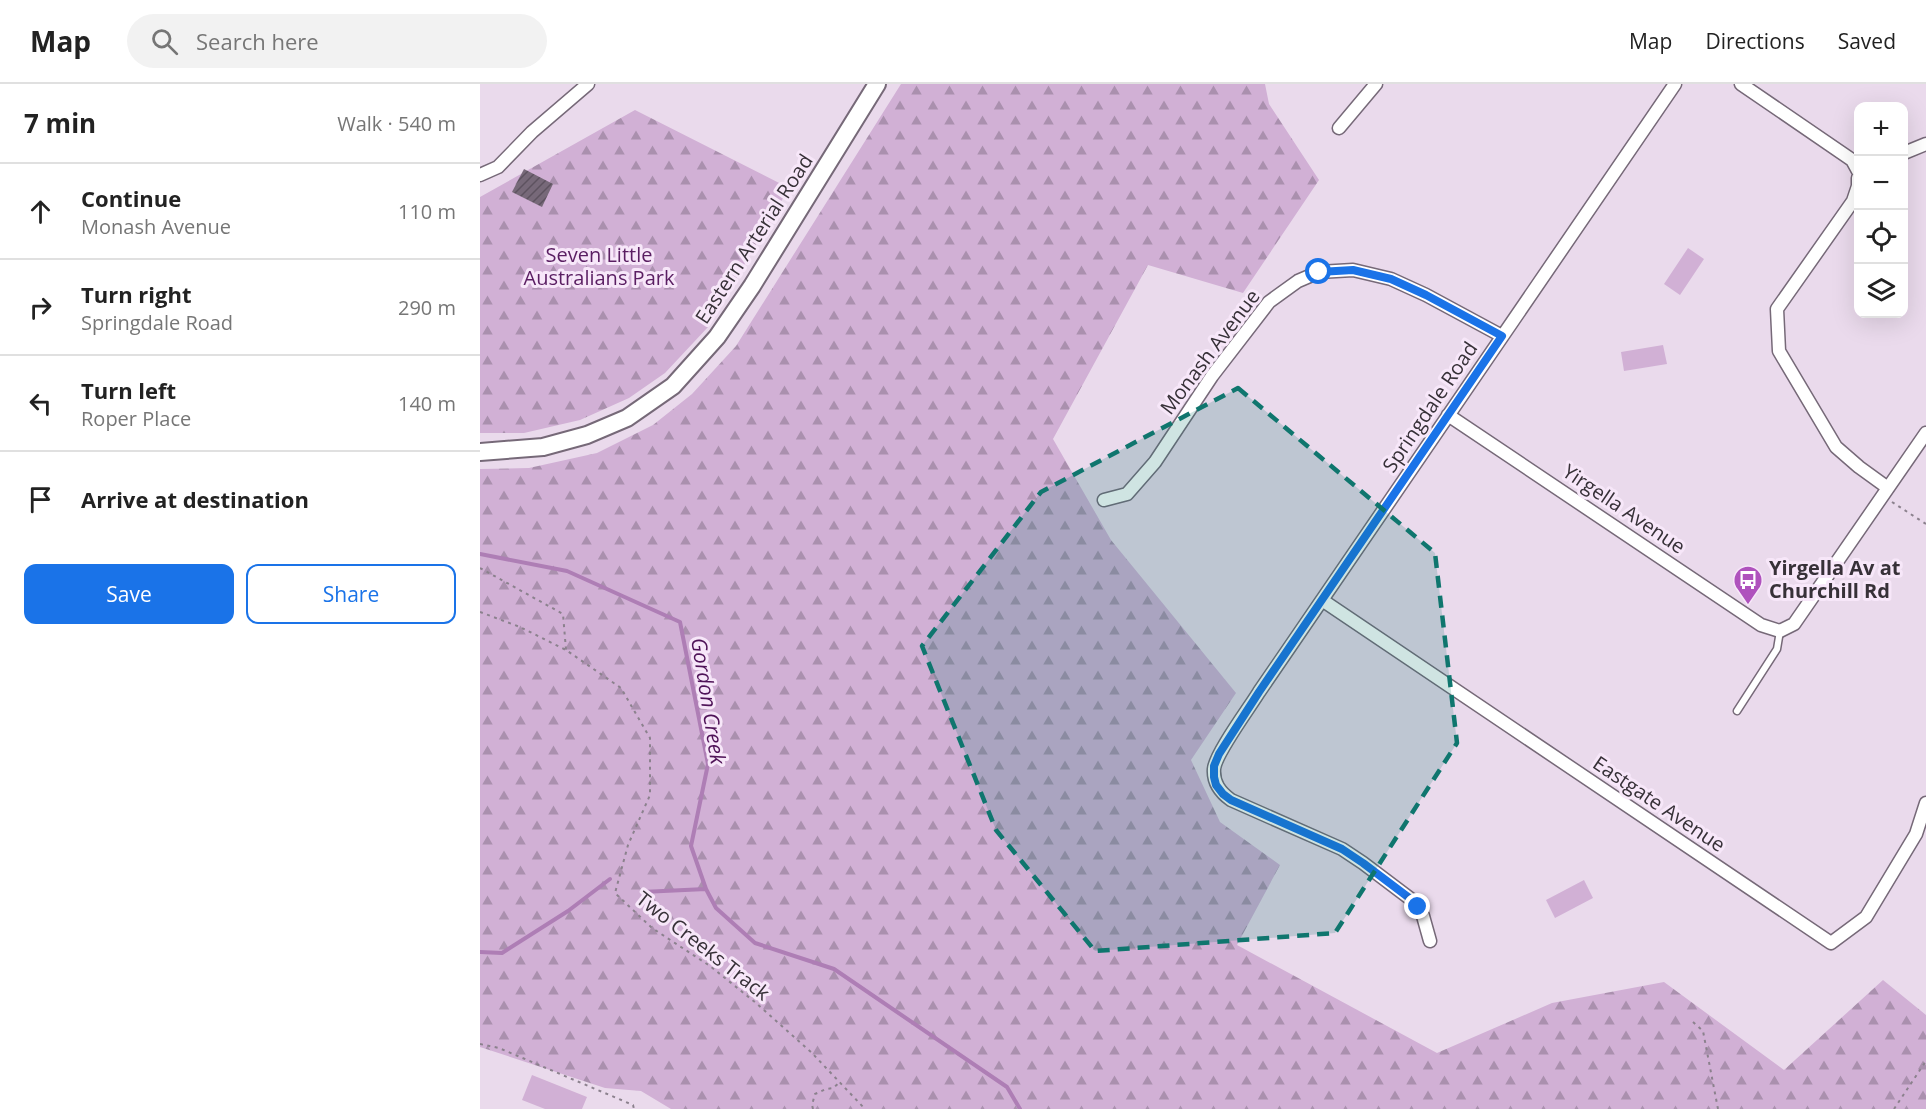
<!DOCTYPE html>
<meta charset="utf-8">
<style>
:root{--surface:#fff;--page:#f2f2f2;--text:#222;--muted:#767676;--line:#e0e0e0;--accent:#1a73e8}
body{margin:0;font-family:"Open Sans",sans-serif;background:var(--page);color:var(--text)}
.controls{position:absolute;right:18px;top:18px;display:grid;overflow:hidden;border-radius:12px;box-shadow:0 6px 24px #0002}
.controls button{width:54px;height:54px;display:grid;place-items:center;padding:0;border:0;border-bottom:2px solid var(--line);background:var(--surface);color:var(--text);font:30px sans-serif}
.stop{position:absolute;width:18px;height:18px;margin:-14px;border:4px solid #1a73e8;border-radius:50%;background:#fff}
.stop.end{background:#1a73e8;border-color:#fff;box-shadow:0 2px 6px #0008}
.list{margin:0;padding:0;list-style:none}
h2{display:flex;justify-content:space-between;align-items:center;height:78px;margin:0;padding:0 24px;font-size:26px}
h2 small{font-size:20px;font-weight:400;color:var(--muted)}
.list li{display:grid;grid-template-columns:39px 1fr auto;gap:18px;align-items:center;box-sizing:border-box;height:96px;padding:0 24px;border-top:2px solid var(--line)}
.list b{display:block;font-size:22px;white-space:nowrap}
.list p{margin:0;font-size:20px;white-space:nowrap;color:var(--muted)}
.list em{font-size:20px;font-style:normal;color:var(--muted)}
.actions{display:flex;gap:12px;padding:18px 24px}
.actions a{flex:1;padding:14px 0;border:2px solid var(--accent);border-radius:12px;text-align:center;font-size:21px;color:var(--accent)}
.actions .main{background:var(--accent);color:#fff}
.icon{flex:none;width:33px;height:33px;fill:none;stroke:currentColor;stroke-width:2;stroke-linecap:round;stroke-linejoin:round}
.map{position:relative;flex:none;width:1446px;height:1025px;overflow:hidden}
header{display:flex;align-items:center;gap:36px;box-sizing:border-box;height:84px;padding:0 30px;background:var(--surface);border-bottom:2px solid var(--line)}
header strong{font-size:28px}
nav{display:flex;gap:33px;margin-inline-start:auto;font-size:21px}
.search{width:420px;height:54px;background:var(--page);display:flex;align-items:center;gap:15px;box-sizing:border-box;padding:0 21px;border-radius:33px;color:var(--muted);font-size:22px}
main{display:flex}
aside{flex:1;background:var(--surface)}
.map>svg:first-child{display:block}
.forest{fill:url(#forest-firs)}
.pitch{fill:#d1b0d5}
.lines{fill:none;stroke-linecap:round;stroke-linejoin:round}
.stream{stroke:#ae7eb5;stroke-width:4}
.building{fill:url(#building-hatch)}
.service-casing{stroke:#766978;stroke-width:9}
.minor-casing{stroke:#766978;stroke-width:15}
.secondary-casing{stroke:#766978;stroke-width:20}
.path{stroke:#8b818d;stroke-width:2;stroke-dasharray:3 4.5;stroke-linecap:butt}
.service{stroke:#fff;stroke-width:6}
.minor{stroke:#fff;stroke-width:12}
.secondary{stroke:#fff;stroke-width:16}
.route{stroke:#1a73e8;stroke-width:8}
.marked{fill:#0f766e;fill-opacity:0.2;stroke:#0f766e;stroke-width:4.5;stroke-dasharray:12 8;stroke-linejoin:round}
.labels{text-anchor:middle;stroke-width:6;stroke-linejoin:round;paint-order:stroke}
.street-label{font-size:20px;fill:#373138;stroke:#f7e7f9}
.park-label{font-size:20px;fill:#5a1e62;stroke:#f7e7f9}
.poi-label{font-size:20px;font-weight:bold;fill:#373138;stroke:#f7e7f9;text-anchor:start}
.water-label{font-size:21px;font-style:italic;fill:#4f1358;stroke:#f7e7f9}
</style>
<header>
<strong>Map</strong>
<div class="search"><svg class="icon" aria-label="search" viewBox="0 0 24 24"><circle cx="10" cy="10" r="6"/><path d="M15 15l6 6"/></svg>Search here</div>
<nav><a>Map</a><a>Directions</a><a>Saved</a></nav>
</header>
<main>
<aside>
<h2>7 min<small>Walk · 540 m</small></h2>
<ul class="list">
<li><svg class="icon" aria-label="ahead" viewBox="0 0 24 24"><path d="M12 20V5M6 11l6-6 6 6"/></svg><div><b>Continue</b><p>Monash Avenue</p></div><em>110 m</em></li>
<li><svg class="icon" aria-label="right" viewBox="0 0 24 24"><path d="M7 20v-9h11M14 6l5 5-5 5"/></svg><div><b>Turn right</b><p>Springdale Road</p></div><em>290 m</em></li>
<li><svg class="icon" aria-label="left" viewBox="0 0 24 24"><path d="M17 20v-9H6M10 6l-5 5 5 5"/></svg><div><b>Turn left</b><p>Roper Place</p></div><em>140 m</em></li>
<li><svg class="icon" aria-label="arrive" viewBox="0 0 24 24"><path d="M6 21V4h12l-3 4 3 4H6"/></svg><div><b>Arrive at destination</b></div></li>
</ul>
<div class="actions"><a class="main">Save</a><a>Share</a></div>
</aside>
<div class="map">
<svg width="1446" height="1025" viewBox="0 0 1446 1025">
<defs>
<pattern id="forest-firs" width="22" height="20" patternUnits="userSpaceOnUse" patternTransform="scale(1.5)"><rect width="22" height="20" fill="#d1b0d5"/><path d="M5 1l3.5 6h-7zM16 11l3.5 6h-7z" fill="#aa90ae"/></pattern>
<pattern id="building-hatch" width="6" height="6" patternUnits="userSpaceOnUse" patternTransform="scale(1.5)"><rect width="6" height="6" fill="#776979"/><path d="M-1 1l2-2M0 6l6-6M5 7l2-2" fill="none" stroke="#5d525f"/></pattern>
</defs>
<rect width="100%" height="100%" fill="#eadaec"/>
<path class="forest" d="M421,0h364l4,20 50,76 -76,113 -95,-28 -95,174 58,101 125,153 -45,67 29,62 60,43 -43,80 200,108 115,-50 112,-21 120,88 99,-90 43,35v94h-1255l-30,-18 -36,-3 -125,-41v-578l49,-1 68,-15 56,-28 39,-31 44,-48z
M155,26l154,78 -81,139 -43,46 -36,25 -49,22 -56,13h-44v-236z"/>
<path class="pitch" d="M1208,164l16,11 -24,36 -16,-11z
M1183,261l4,19 -43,7 -3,-19z
M1104,796l9,18 -38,20 -9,-18z
M52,991l55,22 -5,12h-37l-23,-9z"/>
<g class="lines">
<path class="stream" d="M0,470l87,17 113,51 28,142 -17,82 15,43 10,19 39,35 79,26 173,118 13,22
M162,808l64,-3
M0,868l22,1 66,-42 42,-32"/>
</g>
<path class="building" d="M44,85l29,15 -11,23 -30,-15z"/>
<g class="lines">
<g class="service-casing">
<path id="service" d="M1257,627l40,-62 3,-18"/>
</g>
<g class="minor-casing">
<path id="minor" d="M1261,0l111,76 6,11
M859,44l37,-44
M1424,69l22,-9
M0,91l18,-8 34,-35 56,-48
M1378,94v8l-5,15 -76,108 2,42 57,96 23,20 29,21
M968,331l313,210 19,6 14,-7 132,-191
M624,416l23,-6 28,-32 57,-86 57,-74 29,-21 21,-9 34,-2 38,9 35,16 76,41
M842,516l509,343 35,-26 50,-83 10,-31
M950,857l-7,-25 -11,-16 -49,-37 -21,-14 -111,-49c-11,-8 -18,-17 -17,-31 1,-15 36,-62 45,-77l416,-608"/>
</g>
<g class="secondary-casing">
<path id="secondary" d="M0,368l63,-5 44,-12 40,-17 46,-32 44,-49 35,-51 125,-202"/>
</g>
<path class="path" d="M1412,418l34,22
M0,484l83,46 3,36
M0,528l40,15 46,23 55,38 29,50v57l-22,50 -13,48 37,35 58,38 46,37 55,49 54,57
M1213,938l10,9 15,78
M0,960l19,4 134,57 1,4
M333,1025l-1,-4 3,-11 11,-5 7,-1 7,-6
M1414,1025l32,-48"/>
<use href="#service" class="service"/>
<use href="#minor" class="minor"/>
<use href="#secondary" class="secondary"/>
</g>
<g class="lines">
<path class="route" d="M839,188l34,-2 38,9 35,16 76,41 -243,356 -40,62 -5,12v11l2,8 7,9 8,6 111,49 21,14 49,37 6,7"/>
</g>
<path class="marked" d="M758,304l197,165 22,190 -122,190 -240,18 -99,-121 -74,-184 119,-154z"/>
<defs>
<g id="bus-pin" transform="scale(1.5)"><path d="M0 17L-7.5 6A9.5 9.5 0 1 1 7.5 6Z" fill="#af52bd" stroke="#f7e7f9"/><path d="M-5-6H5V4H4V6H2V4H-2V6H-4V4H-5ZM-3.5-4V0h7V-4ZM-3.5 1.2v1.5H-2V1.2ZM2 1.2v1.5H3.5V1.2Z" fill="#fff"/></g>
</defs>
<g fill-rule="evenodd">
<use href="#bus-pin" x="1268" y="496"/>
</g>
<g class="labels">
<g class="street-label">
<text transform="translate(274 155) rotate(-57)" y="7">Eastern Arterial Road</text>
<text transform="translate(730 268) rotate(-53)" y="7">Monash Avenue</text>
<text transform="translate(950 323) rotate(-56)" y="7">Springdale Road</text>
<text transform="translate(1144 425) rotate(34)" y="7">Yirgella Avenue</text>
<text transform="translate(1179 720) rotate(34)" y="7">Eastgate Avenue</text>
<text transform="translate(223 862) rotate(38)" y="7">Two Creeks Track</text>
</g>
<g class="park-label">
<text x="119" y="178">Seven Little<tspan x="119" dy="23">Australians Park</tspan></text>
</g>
<g class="poi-label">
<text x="1289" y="491">Yirgella Av at<tspan x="1289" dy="23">Churchill Rd</tspan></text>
</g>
<g class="water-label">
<text transform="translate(228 617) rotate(81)" y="7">Gordon Creek</text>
</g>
</g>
</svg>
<div class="controls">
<button>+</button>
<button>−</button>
<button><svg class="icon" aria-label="locate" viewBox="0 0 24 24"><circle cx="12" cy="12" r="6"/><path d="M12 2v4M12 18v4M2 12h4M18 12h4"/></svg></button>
<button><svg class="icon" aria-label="layers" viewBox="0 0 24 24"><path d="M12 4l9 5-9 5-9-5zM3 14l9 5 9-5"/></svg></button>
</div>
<div class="stop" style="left:839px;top:188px"></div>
<div class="stop end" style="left:938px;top:823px"></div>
</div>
</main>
